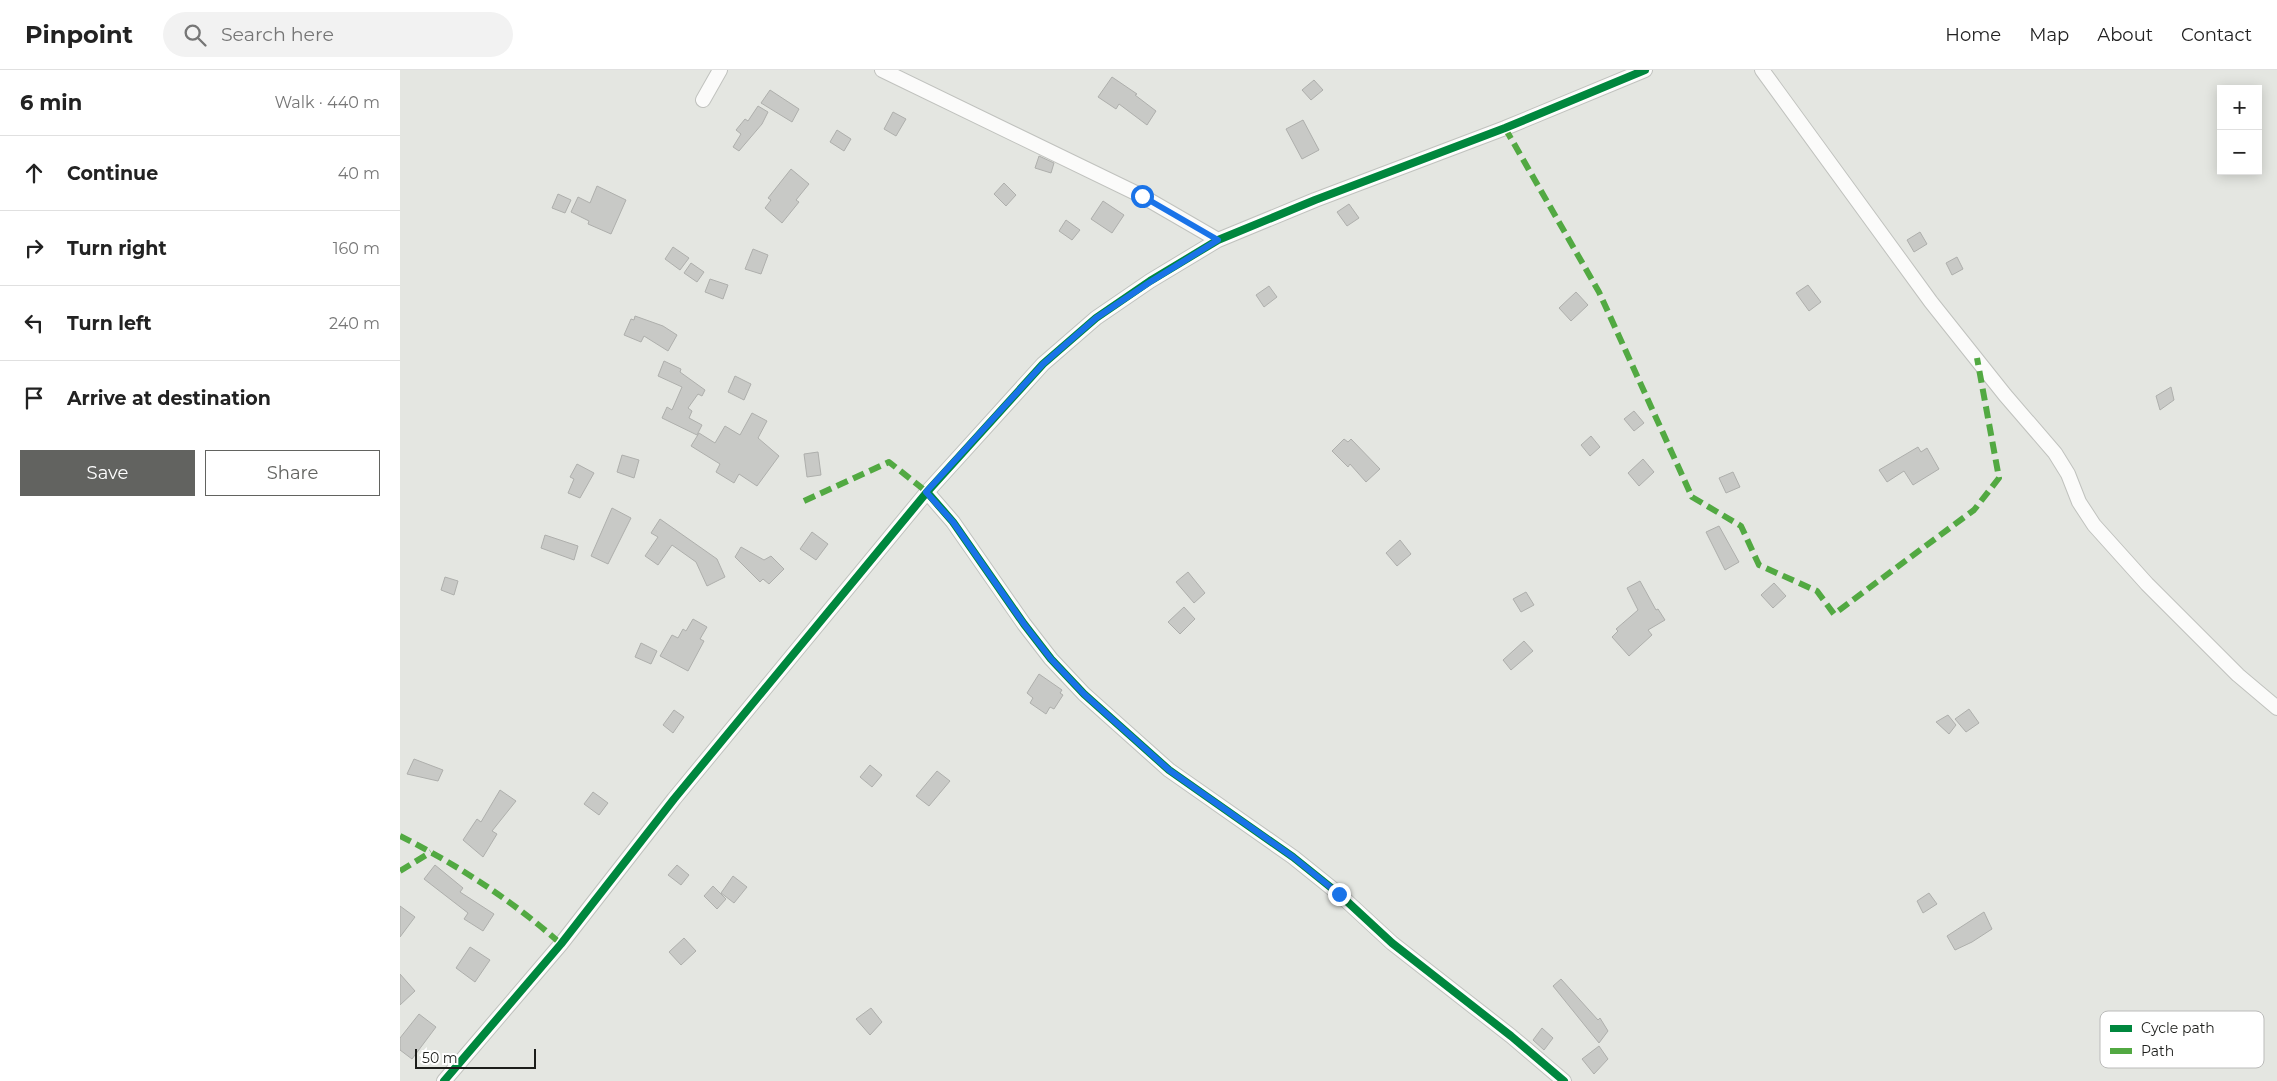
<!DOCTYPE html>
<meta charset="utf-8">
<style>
:root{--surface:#fff;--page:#f2f2f2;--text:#222;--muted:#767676;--line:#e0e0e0;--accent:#626360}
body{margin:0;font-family:Montserrat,sans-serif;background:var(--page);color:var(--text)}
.controls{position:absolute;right:15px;top:15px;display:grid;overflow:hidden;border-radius:0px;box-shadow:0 2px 12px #0003}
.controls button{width:45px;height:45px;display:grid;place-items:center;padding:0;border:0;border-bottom:1px solid var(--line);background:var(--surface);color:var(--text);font:25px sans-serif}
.scale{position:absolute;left:15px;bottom:12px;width:121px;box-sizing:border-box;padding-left:5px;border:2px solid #1c1d1a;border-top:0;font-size:14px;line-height:18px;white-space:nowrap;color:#1c1d1a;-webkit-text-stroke:4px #fff;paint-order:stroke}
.stop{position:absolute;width:15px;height:15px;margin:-11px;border:4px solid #1a73e8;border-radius:50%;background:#fff}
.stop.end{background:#1a73e8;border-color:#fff;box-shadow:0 1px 5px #0008}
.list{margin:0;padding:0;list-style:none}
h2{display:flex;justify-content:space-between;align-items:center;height:65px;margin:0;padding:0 20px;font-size:21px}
h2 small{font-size:16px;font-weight:400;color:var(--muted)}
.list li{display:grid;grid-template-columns:32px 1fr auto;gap:15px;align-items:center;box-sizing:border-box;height:75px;padding:0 20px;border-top:1px solid var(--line)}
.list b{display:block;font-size:19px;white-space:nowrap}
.list em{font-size:16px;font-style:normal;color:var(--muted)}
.actions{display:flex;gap:10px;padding:15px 20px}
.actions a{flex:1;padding:11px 0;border:1px solid var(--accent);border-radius:0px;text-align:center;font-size:18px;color:var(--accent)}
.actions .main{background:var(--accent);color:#fff}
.icon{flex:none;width:28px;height:28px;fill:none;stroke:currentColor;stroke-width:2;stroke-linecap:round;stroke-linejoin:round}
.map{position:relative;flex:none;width:1877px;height:1011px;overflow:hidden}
header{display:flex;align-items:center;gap:30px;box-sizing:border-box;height:70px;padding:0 25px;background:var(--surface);border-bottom:1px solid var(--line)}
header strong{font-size:24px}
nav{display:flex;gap:28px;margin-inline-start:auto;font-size:18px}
.search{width:350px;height:45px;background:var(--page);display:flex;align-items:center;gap:12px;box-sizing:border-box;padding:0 18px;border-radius:28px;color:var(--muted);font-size:19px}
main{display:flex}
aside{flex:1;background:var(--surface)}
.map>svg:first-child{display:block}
.building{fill:#c8c9c6;stroke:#aeafac}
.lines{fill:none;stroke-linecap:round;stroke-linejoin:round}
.minor-casing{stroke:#c0c2be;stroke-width:16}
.minor{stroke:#fbfbfa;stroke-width:14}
.quiet{stroke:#52a942;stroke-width:6;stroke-dasharray:12 6;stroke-linecap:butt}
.cycleway-casing{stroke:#fff;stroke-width:11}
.cycleway{stroke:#00873e;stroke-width:8}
.route{stroke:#1a73e8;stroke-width:6}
.key{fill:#fff;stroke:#bbbbba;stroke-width:1}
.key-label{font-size:14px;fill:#1c1d1a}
</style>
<header>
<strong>Pinpoint</strong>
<div class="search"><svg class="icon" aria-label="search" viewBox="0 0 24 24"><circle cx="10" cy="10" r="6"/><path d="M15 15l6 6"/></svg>Search here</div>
<nav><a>Home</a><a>Map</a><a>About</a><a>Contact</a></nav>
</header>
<main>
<aside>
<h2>6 min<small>Walk · 440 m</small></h2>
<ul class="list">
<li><svg class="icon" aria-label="ahead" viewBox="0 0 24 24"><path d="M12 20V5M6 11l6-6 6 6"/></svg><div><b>Continue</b></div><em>40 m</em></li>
<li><svg class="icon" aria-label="right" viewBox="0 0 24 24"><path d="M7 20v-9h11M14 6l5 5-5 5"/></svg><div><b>Turn right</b></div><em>160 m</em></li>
<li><svg class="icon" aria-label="left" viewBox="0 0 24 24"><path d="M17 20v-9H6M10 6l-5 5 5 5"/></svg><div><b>Turn left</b></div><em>240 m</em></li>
<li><svg class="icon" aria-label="arrive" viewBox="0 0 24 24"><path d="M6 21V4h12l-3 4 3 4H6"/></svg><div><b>Arrive at destination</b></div></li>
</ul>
<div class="actions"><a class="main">Save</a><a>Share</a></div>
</aside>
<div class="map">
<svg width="1877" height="1011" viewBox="0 0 1877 1011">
<rect width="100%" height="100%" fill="#e4e6e1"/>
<path class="building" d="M712,7l25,17 -2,1 21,16 -9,14 -28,-21 -3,5 -18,-12z
M914,10l9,10 -12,10 -9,-10z
M370,20l29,19 -7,13 -31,-19z
M358,36l10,6 -6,12 -23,27 -6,-4 8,-13 -5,-4 9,-11 3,2z
M493,42l13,7 -10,17 -12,-7z
M903,50l16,30 -17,9 -16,-30z
M437,60l14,9 -7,12 -14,-9z
M639,86l15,7 -3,10 -16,-5z
M391,99l18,15 -13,16 3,2 -17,21 -17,-15 6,-8 -3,-2z
M604,113l12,12 -10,11 -12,-12z
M197,116l29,14 -15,34 -23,-10 1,-3 -18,-9 7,-15 12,6z
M158,124l13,6 -6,13 -13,-5z
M703,131l21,14 -12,18 -21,-14z
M949,134l10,14 -12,8 -10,-14z
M666,150l14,10 -8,10 -13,-9z
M1520,162l7,12 -13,8 -7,-12z
M273,177l16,11 -9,12 -15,-11z
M353,179l15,6 -7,19 -16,-5z
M1557,187l6,12 -11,6 -6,-12z
M291,193l13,9 -7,10 -13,-9z
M310,209l18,6 -5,14 -18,-7z
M1408,215l13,17 -12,9 -13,-18z
M869,216l8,11 -13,10 -8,-12z
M1176,222l12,13 -17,16 -12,-13z
M235,246l28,10 14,9 -9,16 -24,-15 -3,6 -17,-7 7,-16 3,1z
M264,291l17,8 -1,3 25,18 -3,6 -4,-2 -10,14 4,3 -3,7 13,7 -5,10 -35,-17 5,-11 5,3 10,-23 -24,-11z
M335,306l16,8 -7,16 -16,-8z
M1771,317l3,13 -14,10 -4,-14z
M1234,341l10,12 -10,8 -10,-12z
M352,343l15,8 -9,17 21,18 -22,30 -18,-12 -5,9 -18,-11 4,-8 -29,-18 8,-13 16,10 10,-17 15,9z
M1191,366l9,11 -10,9 -9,-11z
M944,369l4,3 3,-3 29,30 -14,13 -16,-18 -2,3 -16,-16z
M1518,377l3,5 6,-4 12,21 -26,16 -9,-14 -17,11 -8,-12z
M418,382l3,23 -14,2 -3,-23z
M222,385l17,5 -5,18 -17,-6z
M1243,389l11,13 -15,14 -11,-13z
M177,394l17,9 -14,25 -12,-5 6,-14 -4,-2z
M1333,402l7,15 -14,6 -7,-15z
M212,438l19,10 -23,46 -17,-8z
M260,449l57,40 8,18 -18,9 -11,-24 -24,-17 -14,20 -13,-9 13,-19 -7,-4z
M1319,456l20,36 -14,8 -19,-38z
M412,462l16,12 -12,16 -16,-11z
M145,465l33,11 -4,14 -33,-12z
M1000,470l11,14 -14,12 -11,-13z
M341,477l23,13 7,-4 13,13 -15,15 -6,-5 -3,3 -25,-25z
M788,502l17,21 -11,10 -18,-21z
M45,507l13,4 -4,14 -13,-5z
M1240,511l16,29 2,-1 7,11 -17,10 4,5 -23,21 -17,-19 6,-6 -2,-2 22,-19 -11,-22z
M1374,513l12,13 -13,12 -12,-13z
M1126,522l8,13 -13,7 -8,-13z
M784,537l11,12 -15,15 -12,-12z
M293,549l14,8 -7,12 4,2 -16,30 -28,-15 12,-21 6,3 5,-9 3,2z
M1124,571l9,10 -22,19 -8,-10z
M241,573l16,8 -6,13 -16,-7z
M639,604l23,16 -2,3 3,2 -9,14 -4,-2 -4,7 -16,-11 3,-5 -6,-5z
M1569,639l10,14 -13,9 -11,-13z
M274,640l10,7 -11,16 -10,-8z
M1548,645l8,10 -7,9 -13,-12z
M14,689l29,11 -5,11 -31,-7z
M470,695l12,10 -10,12 -12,-10z
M537,701l13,10 -21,25 -13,-10z
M100,720l16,11 -24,30 5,3 -14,23 -20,-17 14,-21 4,3z
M193,722l15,11 -9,12 -15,-11z
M35,795l28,23 -3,4 34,22 -11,17 -19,-12 4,-6 -44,-34z
M277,795l12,10 -8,10 -13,-10z
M333,806l14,11 -13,16 -13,-10z
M313,816l13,13 -9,10 -13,-13z
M1529,823l8,11 -14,9 -6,-12z
M0,836l15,11 -15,20z
M1584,842l8,17 -20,13 -17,8 -8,-14z
M284,868l12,13 -15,14 -12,-13z
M70,877l20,13 -15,22 -19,-14z
M0,904l15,17 -15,14z
M1161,909l37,41 2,-2 8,13 -9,12 -46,-57z
M471,938l11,14 -12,13 -14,-16z
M19,944l17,13 -24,32 -12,-9v-12z
M1142,958l11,10 -9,12 -11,-10z
M1199,976l9,13 -14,15 -12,-15z"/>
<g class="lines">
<g class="minor-casing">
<path id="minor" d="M482,0l260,126 76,44
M1362,0l169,232 74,93 50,58 13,21 11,28 15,23 53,59 91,91 39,33
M303,30l17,-30
M527,422l26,30 71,102 27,35 33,35 85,76 124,87 46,37 53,49 119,93 53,45
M44,1011l117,-137 113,-145 253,-307 116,-128 53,-46 54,-37 68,-41 97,-40 190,-72 140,-58"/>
</g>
<use href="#minor" class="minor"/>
<path class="quiet" d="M1105,58l94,164 93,205 49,29 18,39 58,26 17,23 140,-104 25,-32 -22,-120
M404,431l85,-39 38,30
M0,766c58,29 113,65 161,108
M0,801l31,-19"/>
<g class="cycleway-casing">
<path id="cycleway" d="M527,422l26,30 71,102 27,35 33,35 85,76 124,87 46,37 53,49 119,93 53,45
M44,1011l117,-137 113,-145 253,-307 116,-128 53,-46 54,-37 68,-41 97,-40 190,-72 140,-58"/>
</g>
<use href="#cycleway" class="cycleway"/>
</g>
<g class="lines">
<path class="route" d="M742,126l76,44 -68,42 -54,36 -53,46 -117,128 27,30 71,102 27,35 33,35 85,76 124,87 46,37"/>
</g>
<rect x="1700" y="941" width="164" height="57" rx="8" class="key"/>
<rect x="1710" y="955" width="22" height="7" fill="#00873e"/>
<rect x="1710" y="978" width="22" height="6" fill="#52a942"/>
<g class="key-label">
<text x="1741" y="963">Cycle path</text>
<text x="1741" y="986">Path</text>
</g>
</svg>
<div class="controls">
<button>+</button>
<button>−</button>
</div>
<div class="scale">50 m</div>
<div class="stop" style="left:742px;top:126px"></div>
<div class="stop end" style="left:939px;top:824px"></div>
</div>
</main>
